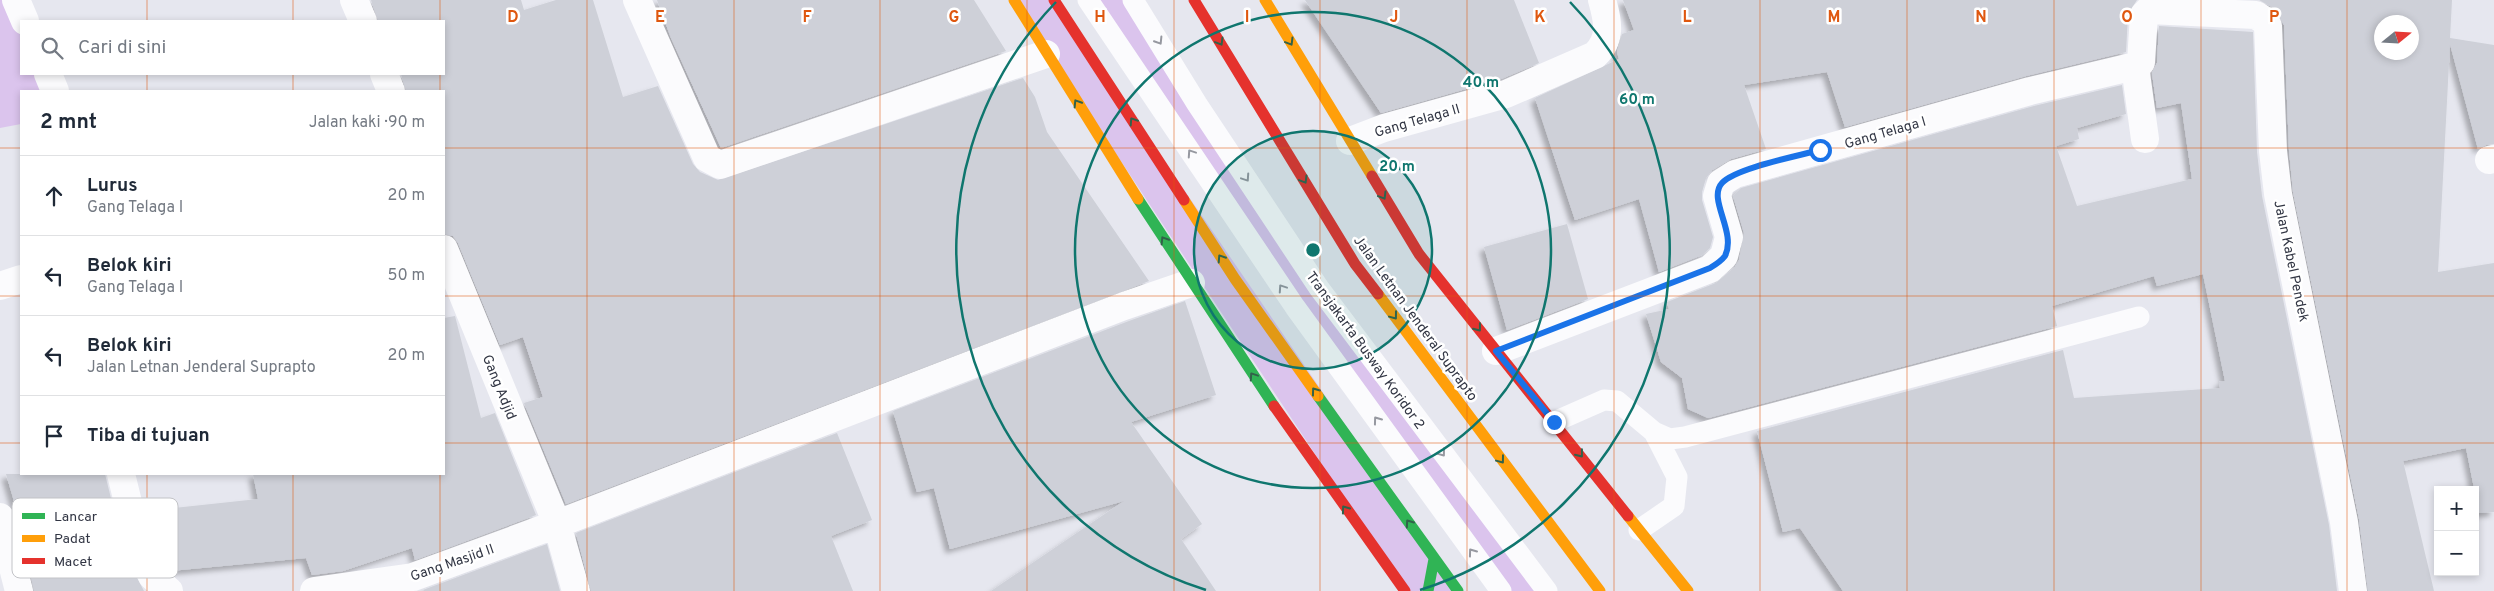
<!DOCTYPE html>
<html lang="id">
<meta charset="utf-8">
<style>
:root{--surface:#fff;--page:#f6f6f7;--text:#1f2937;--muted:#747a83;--line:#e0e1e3}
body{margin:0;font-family:Overpass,sans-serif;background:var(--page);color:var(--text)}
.controls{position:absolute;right:15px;bottom:15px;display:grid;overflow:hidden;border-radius:0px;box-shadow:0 2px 8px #0003}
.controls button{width:45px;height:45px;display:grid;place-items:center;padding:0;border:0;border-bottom:1px solid var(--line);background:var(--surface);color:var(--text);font:25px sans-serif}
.compass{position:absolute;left:2374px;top:15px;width:45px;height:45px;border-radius:50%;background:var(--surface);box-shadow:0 2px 8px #0003;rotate:72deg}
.stop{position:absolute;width:15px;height:15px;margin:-11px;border:4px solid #1a73e8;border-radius:50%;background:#fff}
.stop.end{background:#1a73e8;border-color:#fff;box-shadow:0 1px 5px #0008}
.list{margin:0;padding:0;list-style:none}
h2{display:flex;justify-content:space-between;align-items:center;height:65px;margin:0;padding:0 20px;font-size:21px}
h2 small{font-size:16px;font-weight:400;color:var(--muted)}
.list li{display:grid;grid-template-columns:32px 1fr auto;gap:15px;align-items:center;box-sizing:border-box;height:80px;padding:0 20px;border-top:1px solid var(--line)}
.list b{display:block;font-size:19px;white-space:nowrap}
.list p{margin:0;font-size:16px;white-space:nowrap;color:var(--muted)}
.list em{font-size:16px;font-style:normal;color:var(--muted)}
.icon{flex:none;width:28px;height:28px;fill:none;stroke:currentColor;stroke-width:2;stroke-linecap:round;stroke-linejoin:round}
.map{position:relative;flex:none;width:2494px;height:591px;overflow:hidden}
.search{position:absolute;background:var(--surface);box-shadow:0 2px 8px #0003;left:20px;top:20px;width:425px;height:55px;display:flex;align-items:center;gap:12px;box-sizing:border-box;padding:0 18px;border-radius:0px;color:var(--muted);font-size:19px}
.panel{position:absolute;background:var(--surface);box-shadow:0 2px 8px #0003;left:20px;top:90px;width:425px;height:385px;border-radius:0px}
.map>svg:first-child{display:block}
.green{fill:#dbc4ed}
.building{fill:#ced0d8;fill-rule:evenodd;filter:url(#shadow)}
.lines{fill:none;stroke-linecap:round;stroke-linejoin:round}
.lane{stroke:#fbfbfd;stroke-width:21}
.street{stroke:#fbfbfd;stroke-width:28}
.fast{stroke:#30b455;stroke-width:11}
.slow{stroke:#ff9f0a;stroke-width:11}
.jam{stroke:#e5322d;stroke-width:11}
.oneway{stroke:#9698a0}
.oneway2{stroke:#31624a}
.route{stroke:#1a73e8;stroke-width:6}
.grid{fill:none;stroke:#df570f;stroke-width:1;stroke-opacity:0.55}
.ring{fill:none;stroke:#0f766e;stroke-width:2.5}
.labels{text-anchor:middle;stroke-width:5;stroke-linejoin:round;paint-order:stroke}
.street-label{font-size:14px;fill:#323644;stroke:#fff}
.key{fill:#fff;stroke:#c2c3c7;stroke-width:1}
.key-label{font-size:14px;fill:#323644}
.grid-label{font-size:16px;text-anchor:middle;font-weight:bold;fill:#df570f;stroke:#fff;stroke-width:5;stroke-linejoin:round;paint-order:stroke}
.centre{fill:#0f766e;stroke:#fff;stroke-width:2.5}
.ring-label{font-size:15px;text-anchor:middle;font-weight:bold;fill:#0f766e;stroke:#fff;stroke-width:5;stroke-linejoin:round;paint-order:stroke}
</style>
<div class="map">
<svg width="2494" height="591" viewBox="0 0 2494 591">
<defs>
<filter id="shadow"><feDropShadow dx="-4.5" dy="4.5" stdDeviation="2.5" flood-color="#0004"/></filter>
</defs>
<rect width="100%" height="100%" fill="#e6e7ef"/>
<path class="green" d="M0,0h9l12,26v48h23l8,17h-31v33l-21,4z
M1014,0h40l405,591h-53z
M1088,0h46l103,165 310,426h-43z"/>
<path class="building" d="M371,0h150l3,10 32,-10h37l30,97 35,-11 35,78 7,8 18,8 305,-102 12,19 12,35 102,149 -583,223 -42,-101 19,-6 -20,-60 -23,8 -42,-102 -5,-7 -9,-2v-143h-38l-5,-17h43v-53h-66z
M657,0h317l32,51 -285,97 -50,-110z
M1305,0h209l25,63 -38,16 -120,34z
M1623,0h514l-9,14 -2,38 -100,24 -181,51 -18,-55 -83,13 22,64 -35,10 -19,11 -6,8 -4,14v8l11,37 -3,11 -8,7 -43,17 -20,-73 -64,21 -40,-122 84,-39 -2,-7 5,-18 12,-4z
M2259,0h193l-2,38 44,7v99l-8,1 -8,4 -28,-105 -12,228 56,-9v249l-15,1 -13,-65 -63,13 31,130h-66l-9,-72 -66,-327 -4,-42 -5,-125 -10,-17zM2382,22h30v30h-30z
M2159,26l94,6 4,120 5,44 67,329 8,66h-494l-43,-63 -17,4 -26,-101 306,-81 11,48 146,-10 -1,-6 6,-1 -22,-107 -46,12 -3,-10 -102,30 5,20 -349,92 -20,-9 -6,-31 -21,-16 -15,-48 23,-5 -2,-7 49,-19 19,-16 4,-7 5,-27 -11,-37 8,-8 293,-82 88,-21 4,29 -49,14 2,11 -23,7 21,60 115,-27 -11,-76 -24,5 -5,-35 5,-10z
M1567,224l21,75 -81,31 -23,-83z
M1185,301l31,94 -85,27 71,102 -21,15 35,52h-225l133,-90 -174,48 -16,-61 -17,4 -24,-81 236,-90z
M455,316l26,102 14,-5 41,102 -121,45 -3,-12 -69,23 -31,4 -6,-17 -136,13 -5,-5 -10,-20 -9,-35 112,-12 -5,-25h191v-156z
M837,433l35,87 -41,16 22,55h-262l-15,-58z
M6,474h99l20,81 19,36h-110l-6,-28 4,-1z
M547,544l13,47h-136l-1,-1z"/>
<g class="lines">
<path class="lane" d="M1088,0l207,307 206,284
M1133,0l64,104 122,184 228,303
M1554,422l50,-22 13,1 37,31 16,7 15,-2 454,-120
M1639,530l35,-24 3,-29 -23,-45"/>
<path class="street" d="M16,0l9,21
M354,0l9,21
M637,0l70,158 13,7 326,-111
M2135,66l10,73
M48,74l7,17
M384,74l7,17
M1350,141l34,-13 122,-34 89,-39c17,-16 13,-34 7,-55
M2489,160l5,-1
M444,249l113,275 19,67
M0,286l21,-7
M1496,351l214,-82 14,-13 5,-19 -12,-41 4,-13 14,-9 295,-83 105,-25 6,-4 3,-47 5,-5 107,5 9,6 3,5 5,125 5,43 66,328 9,69
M121,474l19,77 12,25 17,15
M0,517l19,74
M314,591l99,-14 144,-53 567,-218 67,-23"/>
<path class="fast" d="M1138,199l136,207
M1318,396l140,195
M1428,591l6,-32"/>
<path class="slow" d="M1014,0l124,199
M1265,0l107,176
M1184,200l51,79 83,117
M1378,294l222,297
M1628,516l60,75"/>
<path class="jam" d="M1054,0l130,200
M1194,0l161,264 23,30
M1372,176l47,78 209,262
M1274,406l131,185"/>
</g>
<defs><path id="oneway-chevron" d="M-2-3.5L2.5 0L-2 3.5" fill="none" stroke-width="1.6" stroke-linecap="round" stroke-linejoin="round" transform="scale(1.25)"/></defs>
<g class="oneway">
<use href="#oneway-chevron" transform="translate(1159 41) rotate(58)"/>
<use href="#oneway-chevron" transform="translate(1191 153) rotate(-124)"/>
<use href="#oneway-chevron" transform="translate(1246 178) rotate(56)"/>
<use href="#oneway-chevron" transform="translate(1282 288) rotate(-124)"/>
<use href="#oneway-chevron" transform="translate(1377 420) rotate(-126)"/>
<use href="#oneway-chevron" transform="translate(1442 453) rotate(53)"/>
<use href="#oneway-chevron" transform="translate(1472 552) rotate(-126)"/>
</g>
<g class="oneway2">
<use href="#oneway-chevron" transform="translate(1220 42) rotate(59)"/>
<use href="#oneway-chevron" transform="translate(1290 42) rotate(59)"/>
<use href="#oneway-chevron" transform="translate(1077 103) rotate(-122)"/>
<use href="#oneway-chevron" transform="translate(1133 121) rotate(-123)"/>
<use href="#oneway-chevron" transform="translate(1304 180) rotate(59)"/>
<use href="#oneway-chevron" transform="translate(1383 196) rotate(59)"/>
<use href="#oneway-chevron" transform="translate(1164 240) rotate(-122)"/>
<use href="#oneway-chevron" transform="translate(1221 258) rotate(-123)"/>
<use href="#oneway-chevron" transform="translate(1394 316) rotate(53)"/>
<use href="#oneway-chevron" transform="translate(1478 328) rotate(52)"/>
<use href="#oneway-chevron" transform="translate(1253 376) rotate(-124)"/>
<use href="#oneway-chevron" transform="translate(1315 391) rotate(-126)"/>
<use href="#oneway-chevron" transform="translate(1580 454) rotate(52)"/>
<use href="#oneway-chevron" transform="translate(1501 460) rotate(53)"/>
<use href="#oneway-chevron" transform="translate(1345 509) rotate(-126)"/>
<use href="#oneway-chevron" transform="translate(1409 523) rotate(-125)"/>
</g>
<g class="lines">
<path class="route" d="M1554,422l-58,-71 214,-83c5,-3 12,-8 15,-12 12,-24 -18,-57 -3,-73 14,-15 76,-27 98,-33"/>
</g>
<path class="grid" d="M147,0v21M293,0v21M440,0v21M587,0v591M734,0v591M880,0v591M1027,0v591M1174,0v591M1320,0v591M1467,0v591M1614,0v591M1760,0v591M1907,0v591M2054,0v591M2201,0v591M2347,0v591M147,74v17M293,74v17M440,74v17M0,148h21M444,148h2050M0,296h21M444,296h2050M0,443h21M444,443h2050M147,474v117M293,474v117M440,474v117"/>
<circle cx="1313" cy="250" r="119" fill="#0f766e" fill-opacity=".12"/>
<g class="ring">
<circle cx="1313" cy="250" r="119"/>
<circle cx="1313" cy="250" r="238"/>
<path d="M1206 590A357 357 0 0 1 1056 2M1570 2A357 357 0 0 1 1420 590"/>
</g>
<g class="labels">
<g class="street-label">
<text transform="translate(1417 120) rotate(-16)" y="5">Gang Telaga II</text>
<text transform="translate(1885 132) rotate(-16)" y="5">Gang Telaga I</text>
<text transform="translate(2292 261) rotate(78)" y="5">Jalan Kabel Pendek</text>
<text transform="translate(1416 318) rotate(54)" y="5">Jalan Letnan Jenderal Suprapto</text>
<text transform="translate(1366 350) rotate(54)" y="5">Transjakarta Busway Koridor 2</text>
<text transform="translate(500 387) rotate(68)" y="5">Gang Adjid</text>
<text transform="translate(452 562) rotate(-19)" y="5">Gang Masjid II</text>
</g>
</g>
<rect x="12" y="498" width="166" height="80" rx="8" class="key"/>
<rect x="22" y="513" width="23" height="6" fill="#30b455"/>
<rect x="22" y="535" width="23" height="7" fill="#ff9f0a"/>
<rect x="22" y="558" width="23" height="6" fill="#e5322d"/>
<g class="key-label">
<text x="54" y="521">Lancar</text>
<text x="54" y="543">Padat</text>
<text x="54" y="566">Macet</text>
</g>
<g class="grid-label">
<text x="513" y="22">D</text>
<text x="660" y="22">E</text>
<text x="807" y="22">F</text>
<text x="954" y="22">G</text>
<text x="1100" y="22">H</text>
<text x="1247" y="22">I</text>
<text x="1394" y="22">J</text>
<text x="1540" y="22">K</text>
<text x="1687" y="22">L</text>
<text x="1834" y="22">M</text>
<text x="1981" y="22">N</text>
<text x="2127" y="22">O</text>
<text x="2274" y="22">P</text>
</g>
<circle cx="1313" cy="250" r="8" class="centre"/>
<g class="ring-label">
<text x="1481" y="87">40 m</text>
<text x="1637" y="104">60 m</text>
<text x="1397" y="171">20 m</text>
</g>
</svg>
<div class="controls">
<button>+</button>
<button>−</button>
</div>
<svg class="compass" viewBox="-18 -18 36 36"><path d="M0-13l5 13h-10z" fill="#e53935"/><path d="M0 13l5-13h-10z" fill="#747a83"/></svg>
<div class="stop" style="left:1820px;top:150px"></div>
<div class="stop end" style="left:1554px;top:422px"></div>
<div class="search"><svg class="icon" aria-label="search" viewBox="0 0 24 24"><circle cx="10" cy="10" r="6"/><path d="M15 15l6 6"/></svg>Cari di sini</div>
<section class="panel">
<h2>2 mnt<small>Jalan kaki · 90 m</small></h2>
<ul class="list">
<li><svg class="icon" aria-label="ahead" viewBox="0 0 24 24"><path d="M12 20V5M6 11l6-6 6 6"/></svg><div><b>Lurus</b><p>Gang Telaga I</p></div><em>20 m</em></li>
<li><svg class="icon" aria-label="left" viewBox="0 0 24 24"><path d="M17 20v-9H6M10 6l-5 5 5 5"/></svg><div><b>Belok kiri</b><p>Gang Telaga I</p></div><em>50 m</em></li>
<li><svg class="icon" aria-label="left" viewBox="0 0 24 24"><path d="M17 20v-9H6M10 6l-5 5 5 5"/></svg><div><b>Belok kiri</b><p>Jalan Letnan Jenderal Suprapto</p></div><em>20 m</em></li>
<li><svg class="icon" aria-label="arrive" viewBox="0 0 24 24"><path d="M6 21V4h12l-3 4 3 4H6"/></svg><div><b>Tiba di tujuan</b></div></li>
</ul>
</section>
</div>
